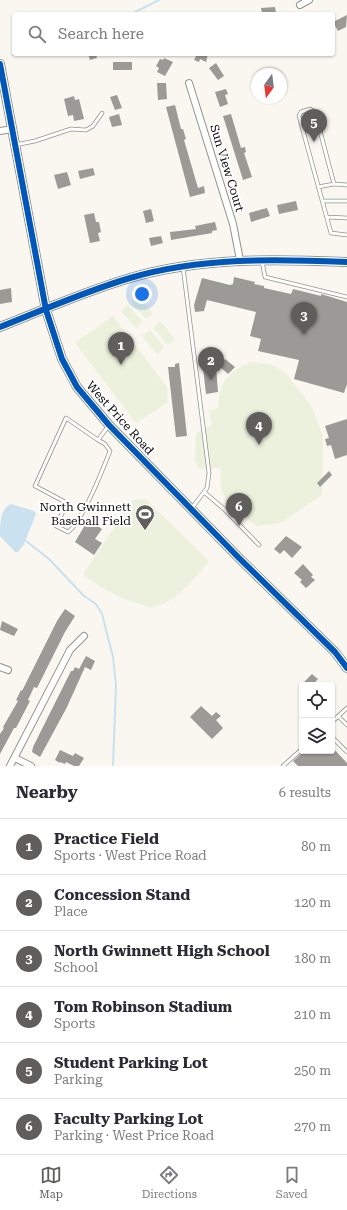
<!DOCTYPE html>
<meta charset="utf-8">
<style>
:root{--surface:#fff;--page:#f7f7f7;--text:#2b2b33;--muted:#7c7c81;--line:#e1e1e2;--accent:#5f5e5c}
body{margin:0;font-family:"Roboto Serif",serif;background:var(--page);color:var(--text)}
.controls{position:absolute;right:12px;bottom:12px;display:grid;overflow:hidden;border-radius:4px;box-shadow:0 1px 3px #0004}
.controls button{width:36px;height:36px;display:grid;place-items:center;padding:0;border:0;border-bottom:1px solid var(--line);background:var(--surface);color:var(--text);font:20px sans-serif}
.compass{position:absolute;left:251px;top:68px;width:36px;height:36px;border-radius:50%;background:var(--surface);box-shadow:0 1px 3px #0004;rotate:194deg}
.you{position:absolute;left:142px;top:294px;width:14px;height:14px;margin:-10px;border:3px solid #fff;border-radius:50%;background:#1a73e8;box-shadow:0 0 0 6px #1a73e833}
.badge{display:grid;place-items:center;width:26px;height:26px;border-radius:50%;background:var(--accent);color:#fff;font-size:13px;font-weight:700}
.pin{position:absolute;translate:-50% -33px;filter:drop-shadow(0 1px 2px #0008)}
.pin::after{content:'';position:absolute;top:21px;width:14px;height:12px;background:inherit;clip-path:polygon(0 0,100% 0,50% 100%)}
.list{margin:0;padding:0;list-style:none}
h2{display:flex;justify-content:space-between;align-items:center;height:52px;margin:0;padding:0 16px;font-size:17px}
h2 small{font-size:13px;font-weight:400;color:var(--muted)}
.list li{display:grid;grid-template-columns:26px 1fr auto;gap:12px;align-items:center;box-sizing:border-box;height:56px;padding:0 16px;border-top:1px solid var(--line)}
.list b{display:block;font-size:15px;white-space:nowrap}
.list p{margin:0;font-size:13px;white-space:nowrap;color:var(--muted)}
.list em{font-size:13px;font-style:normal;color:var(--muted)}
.icon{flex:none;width:22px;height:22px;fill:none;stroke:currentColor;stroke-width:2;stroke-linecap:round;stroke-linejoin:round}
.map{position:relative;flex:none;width:347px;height:766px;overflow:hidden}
.search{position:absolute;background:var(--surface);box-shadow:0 1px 3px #0004;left:12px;right:12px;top:12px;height:44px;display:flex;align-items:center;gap:10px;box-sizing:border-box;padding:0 14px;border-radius:4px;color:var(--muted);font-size:15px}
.sheet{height:388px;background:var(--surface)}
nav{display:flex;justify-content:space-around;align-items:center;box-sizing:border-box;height:56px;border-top:1px solid var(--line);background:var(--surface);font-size:11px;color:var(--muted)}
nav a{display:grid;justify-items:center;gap:2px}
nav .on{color:var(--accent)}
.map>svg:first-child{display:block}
.pitch{fill:#ebf1dc}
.water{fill:#cae1ef}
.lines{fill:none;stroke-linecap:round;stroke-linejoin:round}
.stream{stroke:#cae1ef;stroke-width:2}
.building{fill:#9c9a96}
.service-casing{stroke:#93928f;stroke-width:4.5}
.minor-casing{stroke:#93928f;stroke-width:8}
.tertiary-casing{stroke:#93928f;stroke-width:10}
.service{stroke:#fefefd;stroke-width:3}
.minor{stroke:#fefefd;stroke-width:6}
.tertiary{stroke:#fefefd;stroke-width:8}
.cycleway-casing{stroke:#fff;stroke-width:8}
.cycleway{stroke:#0057b8;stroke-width:6}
.labels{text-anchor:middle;stroke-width:4;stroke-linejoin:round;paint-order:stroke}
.street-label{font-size:12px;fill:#0c0c0c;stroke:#fff}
.poi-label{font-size:12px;fill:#0c0c0c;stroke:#fff;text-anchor:end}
</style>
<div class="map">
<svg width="347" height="766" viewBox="0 0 347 766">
<rect width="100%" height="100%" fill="#f9f7f0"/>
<path class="pitch" d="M138,296l15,17 -7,6 -15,-17z
M128,305l15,17 -7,6 -15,-17z
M113,316l54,71 1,15 -32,21 -61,-80z
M160,321l15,18 -7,6 -15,-17z
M150,330l14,17 -7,7 -15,-18z
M251,362l19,2 15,8 27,35 11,29 -1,59 -41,28 -25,3c-13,-10 -32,-22 -35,-39 -1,-6 0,-13 0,-19l-22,1 -4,-8 1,-28 16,-8 -3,-14 9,-3c1,-26 10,-36 33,-46z
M146,499l63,62c-13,16 -35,44 -57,46 -3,1 -8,-2 -12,-3 -23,-6 -38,-16 -57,-30l50,-74z"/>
<path class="water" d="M11,504l23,7 2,3 -12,30 -6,8h-3l-15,-16c0,-11 0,-28 11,-32z"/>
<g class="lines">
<path class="stream" d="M131,14l28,-14
M13,55l14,-1
M26,541l23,18 35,37 12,8 6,10 11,43 3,28 -3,81"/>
</g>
<path class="building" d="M275,7l1,6 -14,1 -1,-6z
M347,15l-1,12 -8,4 -5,-9z
M88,54h8l1,4 -7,2z
M197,54h11l-2,8 -6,-3 -1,3 -5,-2z
M164,58l9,4 -8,14 -8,-4 2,-4 -3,-2 4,-7 3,1z
M113,62h19v8h-19z
M216,63l8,13 -6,4 -9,-12z
M157,83h9l1,16 -9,1z
M226,89l2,5 -3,1 3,9 -8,3 -5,-15z
M117,95l5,13 -7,2 -5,-13z
M74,96l1,4 4,-1 5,20 -10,2 -1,-6 -5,1 -4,-17z
M175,105l6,24h2l3,10 -2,1 14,48 6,-2 1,7 -15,4 -24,-90z
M119,114l3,11 -10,2 -3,-10z
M231,114l10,34 4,-1 1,5 -2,1 8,24 -9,3 -20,-64z
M93,168l2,7 -15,4 -2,-8z
M67,172l4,13 -13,4 -4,-14z
M296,201l2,9 -19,4 -2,-9z
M267,208l3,8 -19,6 -2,-9z
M151,209l3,12 -8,2 -3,-12z
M94,213l2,9h3l2,10 -3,1 2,8 -10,2 -6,-28z
M215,222l2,8 -5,1v2l-41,7 -1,-8 26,-3 -1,-3z
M161,236l2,7 -12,3 -2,-8z
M234,277l21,5 -1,2 10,2v2l27,6 2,-5 28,7v-2l26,8v82l-3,9 -50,-14 5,-19 -41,-9 3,-12 -11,-3 6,-24 -49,-12 -3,11 -9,1 -1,-7 8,-27 28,7 3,-1z
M11,288l1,14 -12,2v-14z
M225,359l10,8 -7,7 -9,-8z
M179,363l8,73 -11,1 -8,-70h7v-3z
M216,366l2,26 -12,2 -3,-26z
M347,419v36l-12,4 -4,-14 -4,1 -2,-7 4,-1 -4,-12z
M329,471l3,4 -12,12 -3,-4z
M88,520l14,9 -7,10 7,4 -8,12 -19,-13z
M286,536l16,11 -10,11 -8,-8 -4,4 -6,-5z
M303,564l10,11 -2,2 4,3 -9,8 -6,-6 2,-2 -8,-7z
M65,609l10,7 -10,16 -28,56 -3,-1 -6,13 2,1 -14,27h-2l-14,26v-20l4,-6 -1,-1 15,-26 -2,-1 5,-10 1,1 35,-70z
M2,621l16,8 -4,7 -14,-6z
M86,656l9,5 -4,9 -6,-3 -18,40 -27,50 -8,-5 1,-5 38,-76h2l2,-4 4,2z
M312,674l6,5 -6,6h-11z
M201,706l11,10 4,-4 5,4 -5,4 7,8 -11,11 -22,-22z
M332,747l15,16v3h-49l-5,-5 11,-10h28z
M60,750l13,6 2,-3 9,5 -5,8h-5l-8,-4 -1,2 -5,-2v1l-5,-3z"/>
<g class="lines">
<g class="service-casing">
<path id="service" d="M15,145l20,-4 36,-12 15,1 7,-4 9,-13
M347,185l-13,-1 -19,-72 -5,-3 -9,3 -2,4 32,117 16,2
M318,187l16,-3
M322,201h25
M327,217l20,1
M262,261l3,16 82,20
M183,267l26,206 -2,15 -15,20
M98,440l7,4 5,7c-7,18 -28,71 -42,81l-12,-6 11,-23 -32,-17 31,-68 32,22 11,-15
M204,492l20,17 35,36
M338,716l9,9
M332,722l15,-14
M332,737l15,15
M283,766l19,-17"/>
</g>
<g class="minor-casing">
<path id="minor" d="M300,5l9,-5
M189,83l44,141 7,36
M0,131l12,-2
M0,667l8,3
M15,758l16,8
M10,766l60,-116 14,-14"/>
</g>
<g class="tertiary-casing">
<path id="tertiary" d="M0,64l46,246 16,49 15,28 32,38 129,132 97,95 12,16
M0,327c43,-17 86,-36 130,-49 71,-21 145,-19 217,-16"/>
</g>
<use href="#service" class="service"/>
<use href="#minor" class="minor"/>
<use href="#tertiary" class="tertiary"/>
<g class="cycleway-casing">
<path id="cycleway" d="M0,64l46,246 16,49 15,28 32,38 129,132 97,95 12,16
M0,327c43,-17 86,-36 130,-49 71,-21 145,-19 217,-16"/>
</g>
<use href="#cycleway" class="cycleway"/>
</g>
<defs>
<g id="stadium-pin" transform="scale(1)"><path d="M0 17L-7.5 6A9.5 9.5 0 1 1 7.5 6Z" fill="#5f5e5c" stroke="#fff"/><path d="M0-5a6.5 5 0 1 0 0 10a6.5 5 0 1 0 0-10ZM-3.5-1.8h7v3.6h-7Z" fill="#fff"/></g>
</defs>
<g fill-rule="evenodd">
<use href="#stadium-pin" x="145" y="514"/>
</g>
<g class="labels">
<g class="street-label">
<text transform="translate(227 168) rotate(73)" y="4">Sun View Court</text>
<text transform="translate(120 418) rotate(48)" y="4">West Price Road</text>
</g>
<g class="poi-label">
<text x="131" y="511">North Gwinnett<tspan x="131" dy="14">Baseball Field</tspan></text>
</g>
</g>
</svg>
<div class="controls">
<button><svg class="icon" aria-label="locate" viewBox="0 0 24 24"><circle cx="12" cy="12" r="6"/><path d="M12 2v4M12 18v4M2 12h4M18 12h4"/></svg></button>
<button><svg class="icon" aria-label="layers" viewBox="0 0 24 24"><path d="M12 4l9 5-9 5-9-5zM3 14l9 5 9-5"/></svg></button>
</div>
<svg class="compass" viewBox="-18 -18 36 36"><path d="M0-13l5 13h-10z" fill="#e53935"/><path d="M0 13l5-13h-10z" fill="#7c7c81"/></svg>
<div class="you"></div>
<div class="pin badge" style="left:121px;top:365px">1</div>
<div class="pin badge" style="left:211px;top:380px">2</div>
<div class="pin badge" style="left:304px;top:335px">3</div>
<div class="pin badge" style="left:259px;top:445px">4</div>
<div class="pin badge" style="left:314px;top:142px">5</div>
<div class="pin badge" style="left:239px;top:526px">6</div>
<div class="search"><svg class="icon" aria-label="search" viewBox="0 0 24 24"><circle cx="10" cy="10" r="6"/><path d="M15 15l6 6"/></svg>Search here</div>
</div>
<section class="sheet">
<h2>Nearby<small>6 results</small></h2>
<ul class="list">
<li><span class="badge">1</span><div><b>Practice Field</b><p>Sports · West Price Road</p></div><em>80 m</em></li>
<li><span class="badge">2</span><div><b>Concession Stand</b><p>Place</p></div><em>120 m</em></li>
<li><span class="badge">3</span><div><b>North Gwinnett High School</b><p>School</p></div><em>180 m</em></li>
<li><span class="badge">4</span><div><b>Tom Robinson Stadium</b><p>Sports</p></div><em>210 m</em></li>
<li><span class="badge">5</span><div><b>Student Parking Lot</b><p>Parking</p></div><em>250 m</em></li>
<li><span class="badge">6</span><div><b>Faculty Parking Lot</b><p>Parking · West Price Road</p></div><em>270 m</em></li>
</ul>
</section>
<nav>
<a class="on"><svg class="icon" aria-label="map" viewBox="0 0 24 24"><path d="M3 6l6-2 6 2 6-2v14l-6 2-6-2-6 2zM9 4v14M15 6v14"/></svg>Map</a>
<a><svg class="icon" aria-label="directions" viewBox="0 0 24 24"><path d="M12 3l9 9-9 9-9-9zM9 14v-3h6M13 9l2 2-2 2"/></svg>Directions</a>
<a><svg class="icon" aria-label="saved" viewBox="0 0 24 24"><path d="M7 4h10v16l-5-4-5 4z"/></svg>Saved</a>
</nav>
